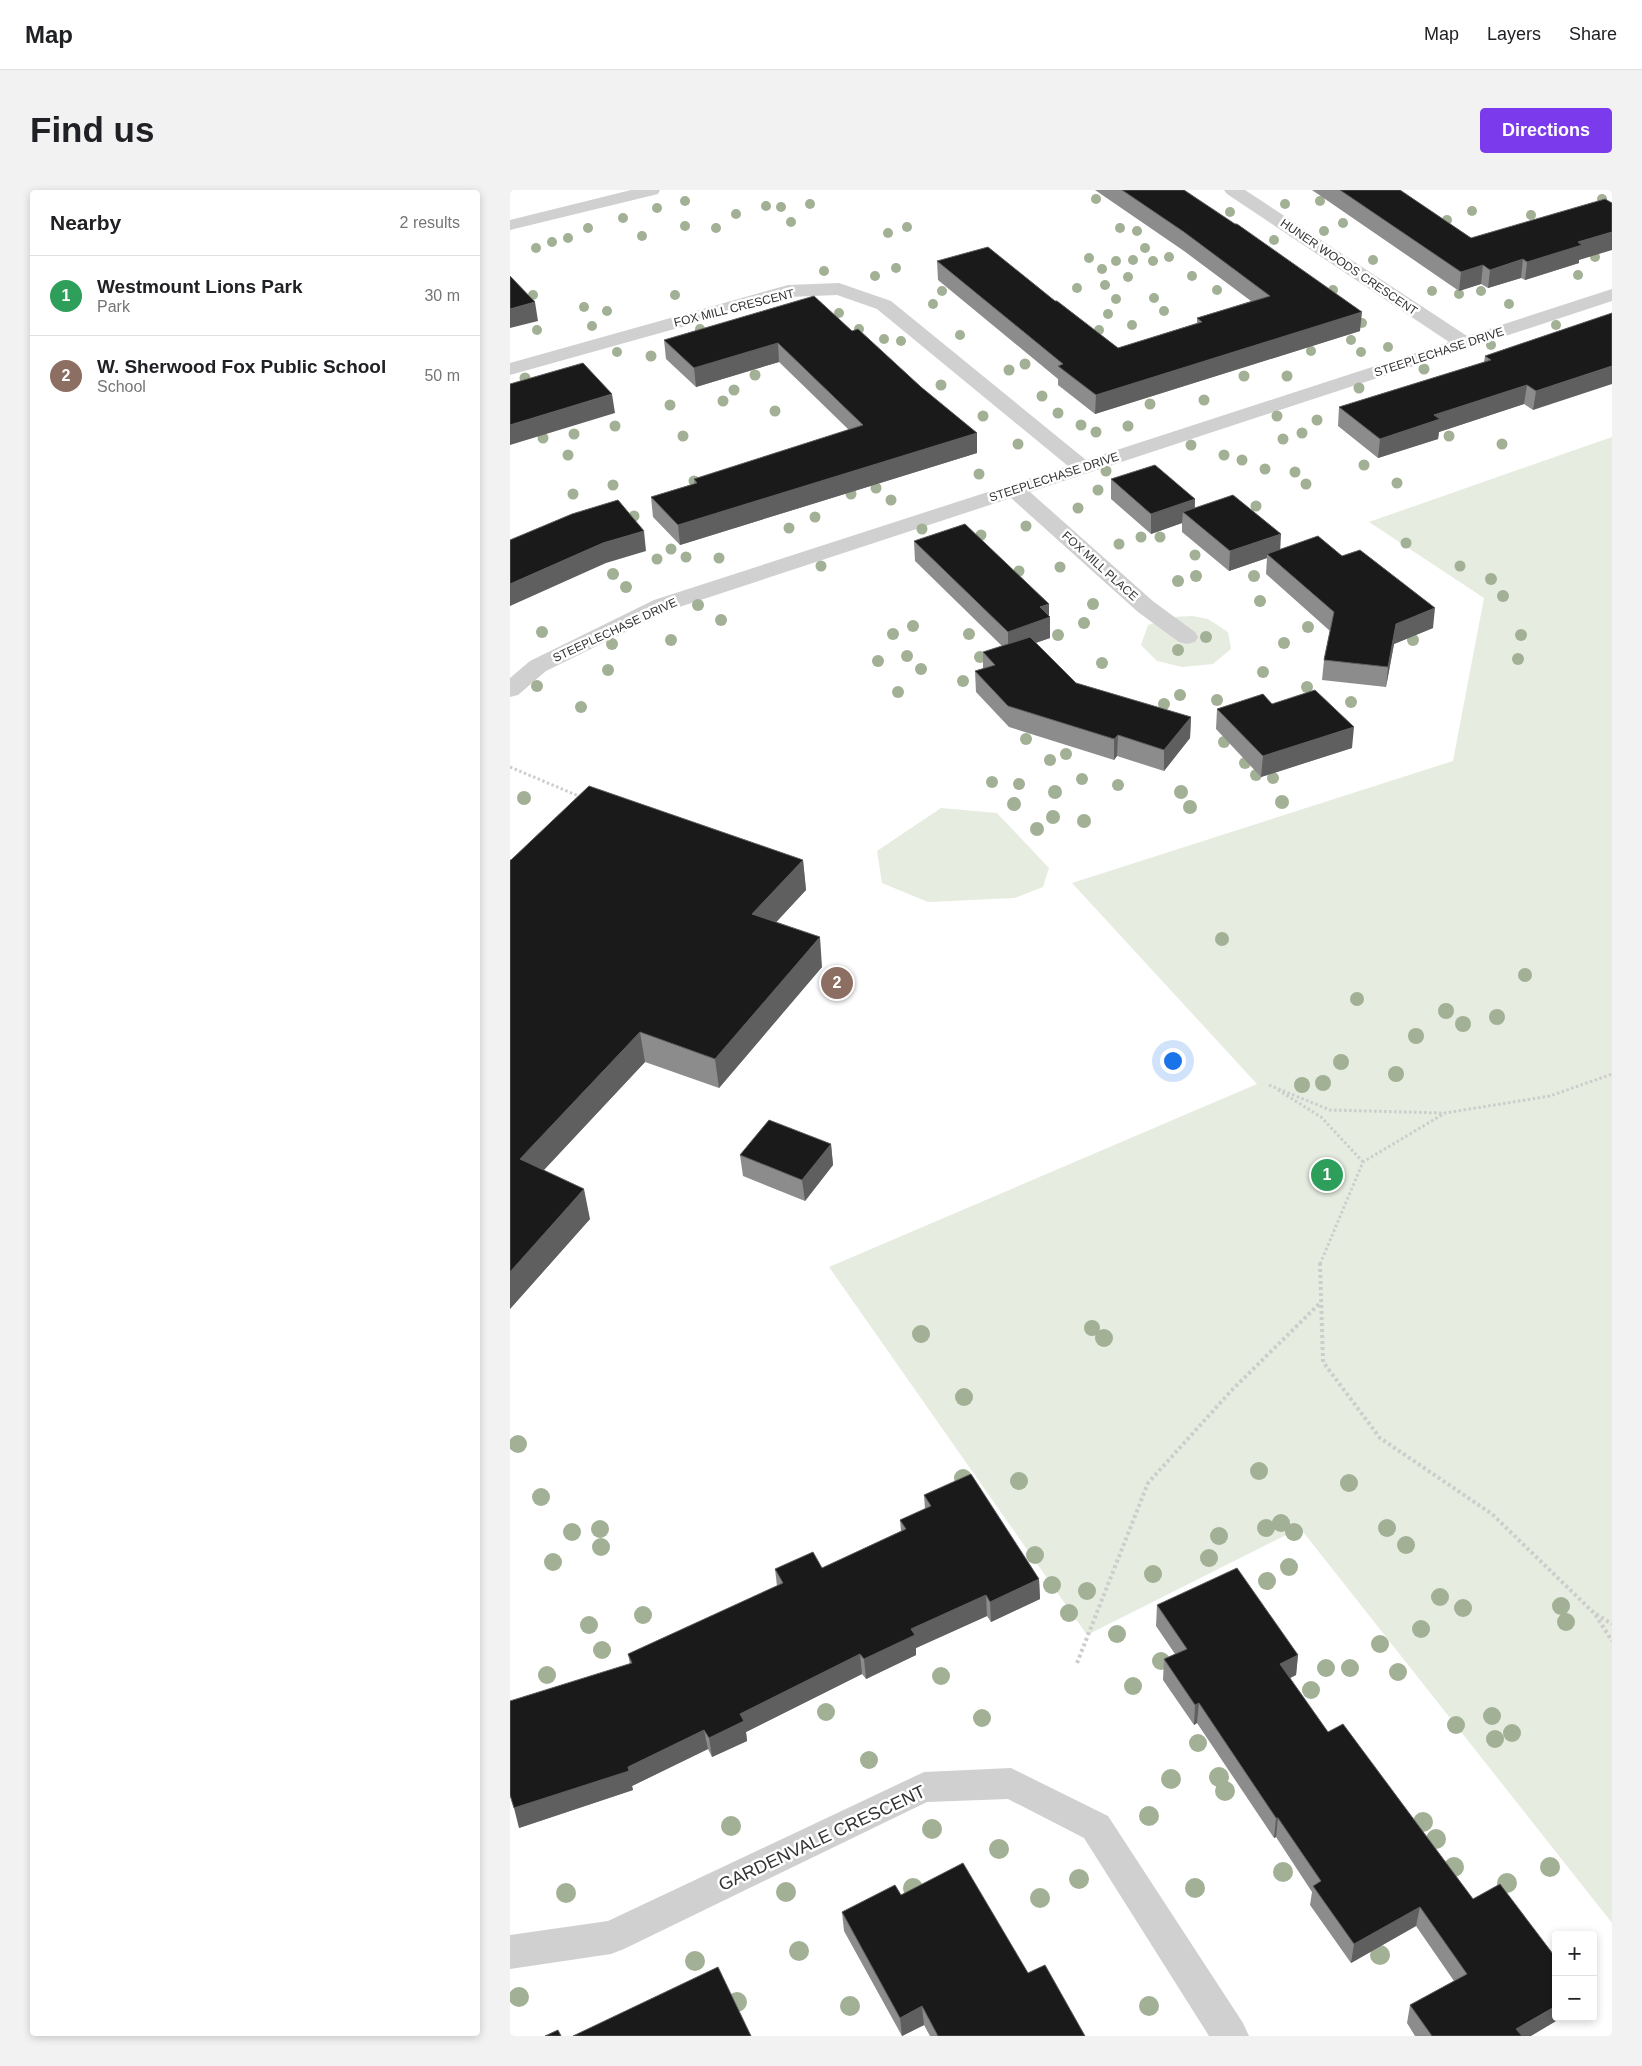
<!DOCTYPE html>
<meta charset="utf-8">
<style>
:root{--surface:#fff;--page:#f2f2f2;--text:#202124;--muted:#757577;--line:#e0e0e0;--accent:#7c3aed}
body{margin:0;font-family:Arial,sans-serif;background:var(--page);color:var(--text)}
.controls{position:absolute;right:15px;bottom:15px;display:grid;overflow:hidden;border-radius:5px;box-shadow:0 2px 8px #0003}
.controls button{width:45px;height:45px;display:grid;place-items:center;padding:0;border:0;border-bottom:1px solid var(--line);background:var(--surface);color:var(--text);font:25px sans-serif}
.you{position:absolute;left:662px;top:870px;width:18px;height:18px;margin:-12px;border:4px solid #fff;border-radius:50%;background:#1a73e8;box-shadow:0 0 0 8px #1a73e833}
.badge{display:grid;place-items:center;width:32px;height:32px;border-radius:50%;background:var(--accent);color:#fff;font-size:16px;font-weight:700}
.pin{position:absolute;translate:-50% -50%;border:2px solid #fff;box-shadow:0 1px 5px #0006}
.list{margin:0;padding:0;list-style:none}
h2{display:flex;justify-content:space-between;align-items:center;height:65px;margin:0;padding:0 20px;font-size:21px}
h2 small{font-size:16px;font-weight:400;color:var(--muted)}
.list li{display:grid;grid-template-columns:32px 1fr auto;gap:15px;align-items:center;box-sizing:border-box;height:80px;padding:0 20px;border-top:1px solid var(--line)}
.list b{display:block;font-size:19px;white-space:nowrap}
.list p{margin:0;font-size:16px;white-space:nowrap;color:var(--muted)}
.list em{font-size:16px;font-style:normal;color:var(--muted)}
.map{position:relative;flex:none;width:1102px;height:1846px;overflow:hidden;border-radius:5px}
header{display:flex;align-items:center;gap:30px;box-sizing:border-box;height:70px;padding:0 25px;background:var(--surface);border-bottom:1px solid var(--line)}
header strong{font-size:24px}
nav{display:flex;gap:28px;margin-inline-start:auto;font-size:18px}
.intro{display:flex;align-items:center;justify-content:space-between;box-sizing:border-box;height:120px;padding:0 30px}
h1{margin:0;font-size:35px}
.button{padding:12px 22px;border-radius:5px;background:var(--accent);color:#fff;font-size:18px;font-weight:700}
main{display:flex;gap:30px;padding:0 30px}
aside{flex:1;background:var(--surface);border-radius:5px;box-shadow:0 2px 8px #0003}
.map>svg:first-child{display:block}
.green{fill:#e6ecdf}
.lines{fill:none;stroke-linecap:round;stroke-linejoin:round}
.path-far1{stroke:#cdcdcd;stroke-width:3;stroke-dasharray:2.5 2.5;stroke-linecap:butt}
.path{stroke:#cdcdcd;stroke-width:4;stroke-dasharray:3 3;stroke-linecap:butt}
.service{fill:#d0d0d0;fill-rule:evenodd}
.minor{fill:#d0d0d0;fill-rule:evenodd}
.tree{fill:#a2b095}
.wall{fill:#8c8c8c}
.shaded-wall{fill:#5f5f5f}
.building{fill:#1a1a1a;stroke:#5f5f5f}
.labels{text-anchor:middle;stroke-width:5;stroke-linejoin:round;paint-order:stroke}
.far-street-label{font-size:12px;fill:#333;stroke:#fff}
.near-street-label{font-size:18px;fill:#333;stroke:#fff}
</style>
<header>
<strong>Map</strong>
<nav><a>Map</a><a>Layers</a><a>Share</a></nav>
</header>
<div class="intro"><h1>Find us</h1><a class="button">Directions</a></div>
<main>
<aside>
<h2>Nearby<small>2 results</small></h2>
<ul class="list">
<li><span class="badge" style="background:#2e9e5b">1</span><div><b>Westmount Lions Park</b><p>Park</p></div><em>30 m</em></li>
<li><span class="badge" style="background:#8d6e63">2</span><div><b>W. Sherwood Fox Public School</b><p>School</p></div><em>50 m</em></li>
</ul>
</aside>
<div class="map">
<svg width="1102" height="1846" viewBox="0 0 1102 1846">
<rect width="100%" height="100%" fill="#fff"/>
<path class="green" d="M1102,247v1486l-312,-395 -213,107 -258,-368 428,-183 -185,-201 381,-122 31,-163 -115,-76z
M682,426l16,3 20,13 3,17 -18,15 -31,3 -25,-6 -16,-16 7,-20 25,-8z
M431,618l56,5 52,55 -6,19 -28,11 -87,4 -46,-19 -5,-32z"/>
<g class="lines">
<path class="path-far1" d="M0,577l71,30
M759,895l61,25 113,3
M768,900l43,27 42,45
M810,1074l43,-102 82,-49 105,-17 62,-22"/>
<path class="path" d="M810,1073l3,99 57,76 112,76 103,100 17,27
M1086,1424l16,10
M567,1473l71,-180 83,-92 90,-89"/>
<path class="service" d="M121,0h29l-2,4 -148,36v-10z"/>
<path class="minor" d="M714,0h21l222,146 145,-47v12l-582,191 124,110 41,30 3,5 -3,5 -8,2 -8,-2 -41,-30 -127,-114 -341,112 -124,61 -28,24 -8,2v-19l20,-17 124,-61 414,-134 -191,-157 -40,-14 -48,2 -279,78v-12l278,-78 51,-2 52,18 195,159 363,-118 -222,-148z
M501,1578l97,48 135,207 6,13h-40l-125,-198 -76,-39 -81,3 -303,147 -13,5 -101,15v-34l98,-14 316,-149z"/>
</g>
<g class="tree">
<circle cx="586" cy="9" r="5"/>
<circle cx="1092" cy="9" r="5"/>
<circle cx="175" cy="11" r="5"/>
<circle cx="810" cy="11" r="5"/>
<circle cx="300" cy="14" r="5"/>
<circle cx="775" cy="14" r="5"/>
<circle cx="256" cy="16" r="5"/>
<circle cx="271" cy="17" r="5"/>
<circle cx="147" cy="18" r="5"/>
<circle cx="962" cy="21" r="5"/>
<circle cx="720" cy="22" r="5"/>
<circle cx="226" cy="24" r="5"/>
<circle cx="1021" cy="25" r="5"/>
<circle cx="113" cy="28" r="5"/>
<circle cx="937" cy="30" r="5"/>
<circle cx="281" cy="32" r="5"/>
<circle cx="833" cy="33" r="5"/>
<circle cx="175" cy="36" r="5"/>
<circle cx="397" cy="37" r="5"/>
<circle cx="78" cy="38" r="5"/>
<circle cx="206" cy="38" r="5"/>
<circle cx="610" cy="38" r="5"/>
<circle cx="627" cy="41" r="5"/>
<circle cx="814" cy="41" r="5"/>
<circle cx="378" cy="43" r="5"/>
<circle cx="132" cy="46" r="5"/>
<circle cx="58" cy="48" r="5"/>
<circle cx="764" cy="50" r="5"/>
<circle cx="42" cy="52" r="5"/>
<circle cx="26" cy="58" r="5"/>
<circle cx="635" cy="58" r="5"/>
<circle cx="659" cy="67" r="5"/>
<circle cx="1085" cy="67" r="5"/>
<circle cx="579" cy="68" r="5"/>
<circle cx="623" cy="70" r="5"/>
<circle cx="863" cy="70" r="5"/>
<circle cx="606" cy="71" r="5"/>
<circle cx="643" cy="71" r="5"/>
<circle cx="386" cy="78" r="5"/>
<circle cx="592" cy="79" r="5"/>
<circle cx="314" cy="81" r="5"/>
<circle cx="1068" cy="85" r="5"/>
<circle cx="365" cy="86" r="5"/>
<circle cx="682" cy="86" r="5"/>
<circle cx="618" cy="87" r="5"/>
<circle cx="595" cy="95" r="5"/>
<circle cx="567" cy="98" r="5"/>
<circle cx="707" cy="100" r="5"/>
<circle cx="823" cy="100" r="5"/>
<circle cx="432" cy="101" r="5"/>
<circle cx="922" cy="101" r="5"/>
<circle cx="971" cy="101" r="5"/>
<circle cx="949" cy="104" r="5"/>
<circle cx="23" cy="105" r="5"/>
<circle cx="165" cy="105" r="5"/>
<circle cx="644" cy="108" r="5"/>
<circle cx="606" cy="109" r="5"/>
<circle cx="423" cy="114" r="5"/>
<circle cx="999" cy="114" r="5"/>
<circle cx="74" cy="117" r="5"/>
<circle cx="97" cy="121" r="5"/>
<circle cx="654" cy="121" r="5"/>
<circle cx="329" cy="123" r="5"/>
<circle cx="598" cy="124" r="5"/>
<circle cx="852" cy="133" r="5"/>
<circle cx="622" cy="135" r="5"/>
<circle cx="1046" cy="135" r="5"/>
<circle cx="82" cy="136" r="5"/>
<circle cx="190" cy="139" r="5"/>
<circle cx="349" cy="139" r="5"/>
<circle cx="27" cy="140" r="5"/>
<circle cx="589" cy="140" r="5"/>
<circle cx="450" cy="145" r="5"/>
<circle cx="374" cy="149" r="5"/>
<circle cx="841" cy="150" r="5"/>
<circle cx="391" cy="151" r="5"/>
<circle cx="981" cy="155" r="5"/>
<circle cx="878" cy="157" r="5"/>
<circle cx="801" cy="161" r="5"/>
<circle cx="107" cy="162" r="5"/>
<circle cx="851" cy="162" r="5"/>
<circle cx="141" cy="166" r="5.5"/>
<circle cx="515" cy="174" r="5.5"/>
<circle cx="914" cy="179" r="5.5"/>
<circle cx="499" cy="180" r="5.5"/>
<circle cx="245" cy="185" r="5.5"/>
<circle cx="734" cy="186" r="5.5"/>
<circle cx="777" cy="186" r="5.5"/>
<circle cx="15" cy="188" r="5.5"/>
<circle cx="431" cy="195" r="5.5"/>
<circle cx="849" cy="198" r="5.5"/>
<circle cx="224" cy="200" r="5.5"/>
<circle cx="532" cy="206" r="5.5"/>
<circle cx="694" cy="210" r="5.5"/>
<circle cx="213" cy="211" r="5.5"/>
<circle cx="640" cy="214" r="5.5"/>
<circle cx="160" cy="215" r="5.5"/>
<circle cx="265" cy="221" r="5.5"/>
<circle cx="548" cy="223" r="5.5"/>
<circle cx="473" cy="226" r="5.5"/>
<circle cx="767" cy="226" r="5.5"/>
<circle cx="807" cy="230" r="5.5"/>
<circle cx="571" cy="235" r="5.5"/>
<circle cx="105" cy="236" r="5.5"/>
<circle cx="618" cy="236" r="5.5"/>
<circle cx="586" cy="242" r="5.5"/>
<circle cx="792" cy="243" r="5.5"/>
<circle cx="64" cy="244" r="5.5"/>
<circle cx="173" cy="246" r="5.5"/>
<circle cx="939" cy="246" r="5.5"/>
<circle cx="33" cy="248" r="5.5"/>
<circle cx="773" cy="249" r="5.5"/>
<circle cx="508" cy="254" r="5.5"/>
<circle cx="992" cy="254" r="5.5"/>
<circle cx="681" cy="255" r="5.5"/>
<circle cx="58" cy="265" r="5.5"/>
<circle cx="714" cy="265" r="5.5"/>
<circle cx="732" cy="270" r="5.5"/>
<circle cx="854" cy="275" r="5.5"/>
<circle cx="755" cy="279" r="5.5"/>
<circle cx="596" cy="281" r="5.5"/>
<circle cx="785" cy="282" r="5.5"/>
<circle cx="469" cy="284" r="5.5"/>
<circle cx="184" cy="291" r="5.5"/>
<circle cx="887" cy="293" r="5.5"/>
<circle cx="796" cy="294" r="5.5"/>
<circle cx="103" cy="295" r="5.5"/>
<circle cx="366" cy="298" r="5.5"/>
<circle cx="588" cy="300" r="5.5"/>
<circle cx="63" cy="304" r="5.5"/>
<circle cx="341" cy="304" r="5.5"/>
<circle cx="381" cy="310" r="5.5"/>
<circle cx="746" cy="316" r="5.5"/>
<circle cx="568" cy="318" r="5.5"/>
<circle cx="124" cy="326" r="5.5"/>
<circle cx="305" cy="327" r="5.5"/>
<circle cx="516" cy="336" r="5.5"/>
<circle cx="279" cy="338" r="5.5"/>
<circle cx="412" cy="339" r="5.5"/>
<circle cx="471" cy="345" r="5.5"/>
<circle cx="631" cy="347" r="5.5"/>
<circle cx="650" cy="347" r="5.5"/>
<circle cx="896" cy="353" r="5.5"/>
<circle cx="609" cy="354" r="5.5"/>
<circle cx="161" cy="359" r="5.5"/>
<circle cx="685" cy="365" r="5.5"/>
<circle cx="176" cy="367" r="5.5"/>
<circle cx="209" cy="368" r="5.5"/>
<circle cx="147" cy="369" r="5.5"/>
<circle cx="311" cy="376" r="5.5"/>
<circle cx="950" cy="376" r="5.5"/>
<circle cx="550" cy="377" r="5.5"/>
<circle cx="509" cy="381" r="5.5"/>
<circle cx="103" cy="384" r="6"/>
<circle cx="686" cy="386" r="6"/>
<circle cx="744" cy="386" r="6"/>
<circle cx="981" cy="389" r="6"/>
<circle cx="668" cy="391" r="6"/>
<circle cx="116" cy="397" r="6"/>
<circle cx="993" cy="406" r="6"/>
<circle cx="750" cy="411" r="6"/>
<circle cx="583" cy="414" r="6"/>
<circle cx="188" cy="415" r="6"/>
<circle cx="211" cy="430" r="6"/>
<circle cx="574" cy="433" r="6"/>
<circle cx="403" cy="436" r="6"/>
<circle cx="798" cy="437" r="6"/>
<circle cx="32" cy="442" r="6"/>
<circle cx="383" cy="444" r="6"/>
<circle cx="459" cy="444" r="6"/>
<circle cx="548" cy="445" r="6"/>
<circle cx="1011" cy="445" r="6"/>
<circle cx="696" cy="447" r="6"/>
<circle cx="161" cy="450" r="6"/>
<circle cx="903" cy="450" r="6"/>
<circle cx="774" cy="453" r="6"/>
<circle cx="102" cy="454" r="6"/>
<circle cx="668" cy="460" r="6"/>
<circle cx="397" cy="466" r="6"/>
<circle cx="470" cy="467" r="6"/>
<circle cx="1008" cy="469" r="6"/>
<circle cx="368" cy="471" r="6"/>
<circle cx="592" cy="473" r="6"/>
<circle cx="411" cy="479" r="6"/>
<circle cx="98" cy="480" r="6"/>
<circle cx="753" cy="482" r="6"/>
<circle cx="453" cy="491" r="6"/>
<circle cx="27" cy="496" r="6"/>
<circle cx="797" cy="497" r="6"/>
<circle cx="388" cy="502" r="6"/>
<circle cx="670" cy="505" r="6"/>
<circle cx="707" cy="510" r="6"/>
<circle cx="841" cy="512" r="6"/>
<circle cx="654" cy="514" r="6"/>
<circle cx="71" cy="517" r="6"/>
<circle cx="516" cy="549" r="6"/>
<circle cx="714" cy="552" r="6"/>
<circle cx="556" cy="564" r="6"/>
<circle cx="540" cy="570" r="6"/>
<circle cx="735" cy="573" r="6"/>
<circle cx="746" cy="585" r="6"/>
<circle cx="763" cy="588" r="6"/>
<circle cx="572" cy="589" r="6"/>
<circle cx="482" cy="592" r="6"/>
<circle cx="509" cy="594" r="6"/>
<circle cx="608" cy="595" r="6"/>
<circle cx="545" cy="602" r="7"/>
<circle cx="671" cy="602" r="7"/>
<circle cx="14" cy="608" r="7"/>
<circle cx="772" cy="612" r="7"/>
<circle cx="504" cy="614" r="7"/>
<circle cx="680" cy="617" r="7"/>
<circle cx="543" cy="627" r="7"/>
<circle cx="574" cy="631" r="7"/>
<circle cx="527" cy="639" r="7"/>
<circle cx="712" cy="749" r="7"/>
<circle cx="1015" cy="785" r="7"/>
<circle cx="847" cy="809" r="7"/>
<circle cx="936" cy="821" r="8"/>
<circle cx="987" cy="827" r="8"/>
<circle cx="953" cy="834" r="8"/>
<circle cx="906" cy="846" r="8"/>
<circle cx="831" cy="872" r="8"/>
<circle cx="886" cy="884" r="8"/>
<circle cx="813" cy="893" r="8"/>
<circle cx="792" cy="895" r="8"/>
<circle cx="582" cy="1138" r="8"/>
<circle cx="411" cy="1144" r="9"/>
<circle cx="594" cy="1148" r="9"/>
<circle cx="454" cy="1207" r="9"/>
<circle cx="8" cy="1254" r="9"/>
<circle cx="749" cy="1281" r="9"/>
<circle cx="453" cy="1288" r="9"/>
<circle cx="509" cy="1291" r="9"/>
<circle cx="839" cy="1293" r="9"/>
<circle cx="31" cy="1307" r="9"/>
<circle cx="771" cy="1333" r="9"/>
<circle cx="756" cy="1338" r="9"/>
<circle cx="877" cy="1338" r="9"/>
<circle cx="90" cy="1339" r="9"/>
<circle cx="62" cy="1342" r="9"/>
<circle cx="784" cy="1342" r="9"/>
<circle cx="709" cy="1346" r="9"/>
<circle cx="896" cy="1355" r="9"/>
<circle cx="91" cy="1357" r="9"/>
<circle cx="525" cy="1365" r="9"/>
<circle cx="699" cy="1368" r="9"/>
<circle cx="43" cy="1372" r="9"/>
<circle cx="779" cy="1377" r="9"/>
<circle cx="643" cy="1384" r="9"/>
<circle cx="757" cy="1391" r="9"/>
<circle cx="542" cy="1395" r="9"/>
<circle cx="577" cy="1401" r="9"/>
<circle cx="930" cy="1407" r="9"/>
<circle cx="1051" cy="1416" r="9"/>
<circle cx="953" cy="1418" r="9"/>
<circle cx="559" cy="1423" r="9"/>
<circle cx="133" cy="1425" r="9"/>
<circle cx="1056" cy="1432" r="9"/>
<circle cx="79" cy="1435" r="9"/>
<circle cx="911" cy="1439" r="9"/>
<circle cx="607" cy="1444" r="9"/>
<circle cx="870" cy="1454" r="9"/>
<circle cx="92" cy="1460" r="9"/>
<circle cx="651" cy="1471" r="9"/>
<circle cx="816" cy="1478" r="9"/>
<circle cx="840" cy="1478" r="9"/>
<circle cx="888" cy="1482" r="9"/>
<circle cx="37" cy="1485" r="9"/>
<circle cx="431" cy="1486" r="9"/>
<circle cx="623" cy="1496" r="9"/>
<circle cx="801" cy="1500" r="9"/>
<circle cx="316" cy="1522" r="9"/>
<circle cx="982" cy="1526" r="9"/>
<circle cx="472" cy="1528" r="9"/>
<circle cx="946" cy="1535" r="9"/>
<circle cx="1002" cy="1543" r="9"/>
<circle cx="985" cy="1549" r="9"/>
<circle cx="688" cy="1553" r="9"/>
<circle cx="359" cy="1570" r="9"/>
<circle cx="709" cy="1587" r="10"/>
<circle cx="661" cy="1589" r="10"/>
<circle cx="715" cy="1601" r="10"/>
<circle cx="639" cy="1626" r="10"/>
<circle cx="913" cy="1632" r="10"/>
<circle cx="221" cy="1636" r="10"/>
<circle cx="422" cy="1639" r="10"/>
<circle cx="926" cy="1649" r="10"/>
<circle cx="489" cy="1659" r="10"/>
<circle cx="944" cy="1677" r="10"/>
<circle cx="1040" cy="1677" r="10"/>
<circle cx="773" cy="1682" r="10"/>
<circle cx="569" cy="1689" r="10"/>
<circle cx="997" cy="1693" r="10"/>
<circle cx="403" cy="1698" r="10"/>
<circle cx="685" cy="1698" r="10"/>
<circle cx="276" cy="1702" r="10"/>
<circle cx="56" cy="1703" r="10"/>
<circle cx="530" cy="1708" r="10"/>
<circle cx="289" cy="1761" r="10"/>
<circle cx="870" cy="1765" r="10"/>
<circle cx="185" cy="1771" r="10"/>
<circle cx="9" cy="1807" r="10"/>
<circle cx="227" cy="1812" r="10"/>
<circle cx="340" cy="1816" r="10"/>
<circle cx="639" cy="1816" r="10"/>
</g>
<path class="wall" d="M585,0h89l176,141 -265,83 -37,-29v-6l-120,-99 -1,-19 118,40 63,47 79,-25v-5l54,-17 -67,-50z
M802,0h88l71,48 108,22v3l-54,17 -4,-2 -33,10 -7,-4 -22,7z
M1102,123l-79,97 -9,-6 -85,28 -1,7 -60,19 -40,-32 1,-19 145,-45 1,-6z
M342,141l125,102v20l-297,92 -27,-28 -2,-20 43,-13v-5l155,-49 -70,-68 -83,25 -30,-28 -2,-19z
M601,289l84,20v9l85,41 62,7 91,72 -39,16 -8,43 -64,-7 2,-20 6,-29 -64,-57 1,-16 -38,13 -47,-39v-9l-31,11 -40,-35z
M404,351l135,75 1,1v21l-14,5 40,40 115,34 -1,21 -26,33 -47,-15 -3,4 -105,-33 -33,-35 -1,-21 8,-2v-17l19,-6 -87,-85z
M762,514l80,44 -91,29 -45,-48 1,-20z
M0,670h293l3,30 -30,32 46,45 -103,121 -74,-26 -101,108 46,49 -80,90z
M321,954l2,21 -28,36 -62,-25 -3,-21z
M414,1305l115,84 1,20 -49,23 -4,-6 -71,32v7l-50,24 -4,-5 -116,58 1,9 -35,16 -4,-8 -76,37 1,4 -114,38 111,-164 -2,-10 149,-68 -2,-17 47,-1 79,-37 -1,-11 25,-11z
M647,1415l141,50 -2,20 -6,3 241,358h-116l-8,-13 3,-18 44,-24 -38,-55 -65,37 -41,-58 2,-13 -36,-55 -2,1 -77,-115 -3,2 -31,-45 1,-21 11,-5 -19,-28z
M391,1705l127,78 57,63h-155l-6,-11 -22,11 -58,-105 -2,-19z"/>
<path class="shaded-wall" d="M1102,42v18l-33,10v3l-54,17 2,-18 51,-20z
M1013,69l-2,19 -33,10 2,-18z
M973,75l-2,19 -22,7 2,-19z
M25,112l3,19 -28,7v-19z
M852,122l-2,19 -265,83 1,-19z
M268,153l1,19 -83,25 -2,-19z
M1102,176v18l-79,26 3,-19z
M1017,195l-3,19 -85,28 -1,7 -60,19 2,-19 54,-24z
M102,204l3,19 -105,32v-20z
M467,243v20l-297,92 -2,-20z
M685,309l-1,20 -11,-7 -1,11 -31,11v-20z
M134,341l2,20 -40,12 -96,43v-22l93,-41z
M771,344l-1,20h-13v4l-38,13 1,-20z
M539,414v14l1,-1v21l-42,14v-20l32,-25z
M925,418l-2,20 -39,16 -8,43 2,-20 8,-43z
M681,527l-1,21 -26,33v-21z
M844,537l-2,21 -91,29 2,-21z
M608,545l-1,21 -3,4v-21z
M293,670l3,30 -50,54 -4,-30z
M310,747l2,30 -103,121 -4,-29z
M130,842l5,30 -119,127 -6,-30z
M321,954l2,21 -28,36 -3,-21z
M74,999l6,30 -80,90v-37z
M529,1389l1,20 -49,23 -1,-20z
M476,1405l1,21 -71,32v7l-50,24 -2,-20 47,-30z
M350,1464l2,20 -116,58 1,9 -35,16 -3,-19 31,-24z
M788,1465l-2,20 -18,9 2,-20z
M689,1513l-2,20 -3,2 1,-20z
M194,1540l4,19 -76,37 1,4 -114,38 -5,-20 114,-41z
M766,1628h2l-2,19 -2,1z
M910,1717l-4,19 -65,37 3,-19z
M412,1816l2,19 -22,11 -2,-18z
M1046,1816v11h7l-32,19h-17l2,-7z"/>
<path class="building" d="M612,0h62l51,34h2l125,88 -266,83 -38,-29 5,-2 -126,-103 51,-14 67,54h2l61,47 84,-26 -5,-4 73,-22 -86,-64z
M830,0h60l71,48 134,-39 7,4v29l-34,10 4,3 -55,17 -4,-3 -33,11 -7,-5 -22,7z
M0,86l25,26 -25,7z
M304,106l38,35 6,-2 63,58 56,46 -299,92 -27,-28 46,-14 -3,-4 169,-54 -85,-82 -84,25 -30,-28z
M1102,123v53l-76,25 -9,-6 -93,30 6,4 -60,20 -41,-32 152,-47 -6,-4z
M73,173l29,31 -102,31v-41z
M645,275l40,34 -44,15 -40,-35z
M723,305l48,39 -51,17 -47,-39z
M108,310l26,31 -41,12 -93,41v-44l62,-26z
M455,334l84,80 -9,3 10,10 -42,15 -94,-91z
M808,346l24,20 18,-6 75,58 -39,16 -8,43 -64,-7 10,-48 -67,-58z
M520,447l46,46 115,34 -27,33 -46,-15 -4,4 -106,-33 -33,-35 20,-6 -12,-13z
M805,500l39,37 -91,29 -46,-47 46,-15 9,10z
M79,596l214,74 -51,54 68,23 -105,122 -75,-27 -120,127 64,30 -74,83v-412h1z
M259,930l62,24 -29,36 -62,-25z
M461,1284l68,105 -49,23 -4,-7 -75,34 4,6 -51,24 -4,-5 -120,60 4,7 -35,17 -5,-8 -76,37 1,4 -115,37 -4,-13v-94l122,-38 -4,-9 155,-71 -8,-14 38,-17 9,16 84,-39 -6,-9 31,-14 -7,-11z
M727,1378l61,87 -18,9 48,68 15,-8 130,175 27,-15 56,74v48l-40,23 6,7h-90l-22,-31 57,-31 -47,-67 -66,37 -41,-58 8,-5 -43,-63h-2l-77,-115 -4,2 -31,-46 23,-10 -30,-44z
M453,1673l65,110 17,-8 40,71h-147l-16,-30 -22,12 -58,-106 53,-27 6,10z
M208,1777l33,69h-178z
M48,1840l3,6h-16z"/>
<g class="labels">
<g class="far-street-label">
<text transform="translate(839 77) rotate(34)" y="4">HUNER WOODS CRESCENT</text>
<text transform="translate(224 118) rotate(-14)" y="4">FOX MILL CRESCENT</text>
<text transform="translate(929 162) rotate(-18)" y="4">STEEPLECHASE DRIVE</text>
<text transform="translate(544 287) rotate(-18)" y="4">STEEPLECHASE DRIVE</text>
<text transform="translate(590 376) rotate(42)" y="4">FOX MILL PLACE</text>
<text transform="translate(105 440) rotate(-25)" y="4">STEEPLECHASE DRIVE</text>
</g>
<g class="near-street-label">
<text transform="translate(312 1648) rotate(-25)" y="6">GARDENVALE CRESCENT</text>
</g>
</g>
</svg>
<div class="controls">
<button>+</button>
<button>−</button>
</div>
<div class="you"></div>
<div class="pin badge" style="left:817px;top:985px;background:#2e9e5b">1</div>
<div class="pin badge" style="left:327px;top:793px;background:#8d6e63">2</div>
</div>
</main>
